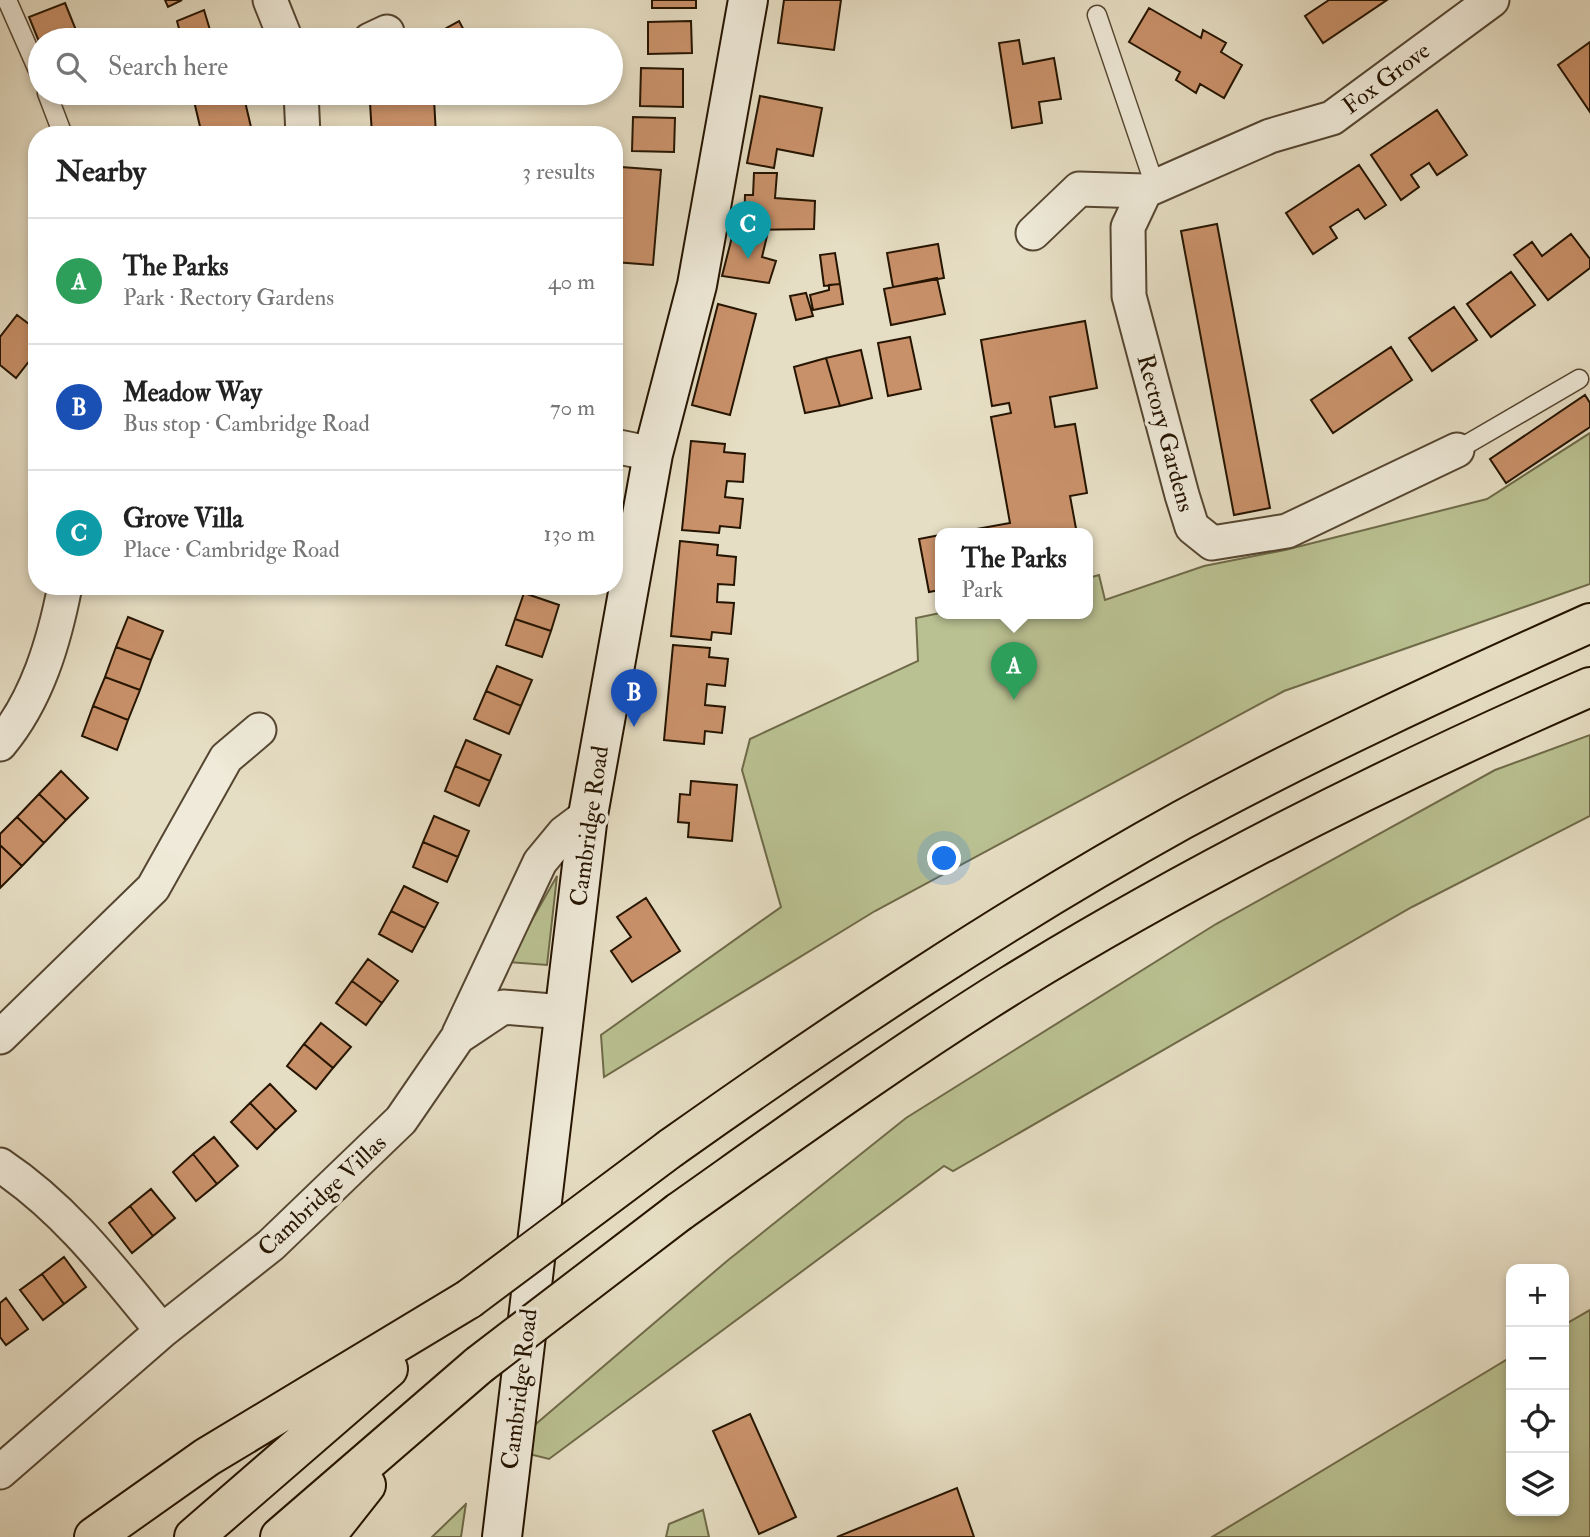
<!DOCTYPE html>
<meta charset="utf-8">
<style>
:root{--surface:#fff;--page:#f2f2f2;--text:#222;--muted:#767676;--line:#e0e0e0;--accent:#8f2418}
body{margin:0;font-family:"IM FELL Double Pica",serif;background:var(--page);color:var(--text)}
.controls{position:absolute;right:21px;bottom:21px;display:grid;overflow:hidden;border-radius:14px;box-shadow:0 4px 10px #0003}
.controls button{width:63px;height:63px;display:grid;place-items:center;padding:0;border:0;border-bottom:2px solid var(--line);background:var(--surface);color:var(--text);font:35px sans-serif}
.you{position:absolute;left:945px;top:859px;width:24px;height:24px;margin:-18px;border:5px solid #fff;border-radius:50%;background:#1a73e8;box-shadow:0 0 0 10px #1a73e833}
.badge{display:grid;place-items:center;width:46px;height:46px;border-radius:50%;background:var(--accent);color:#fff;font-size:23px;font-weight:700}
.pin{position:absolute;translate:-50% -58px;filter:drop-shadow(0 2px 4px #0008)}
.pin::after{content:'';position:absolute;top:37px;width:24px;height:21px;background:inherit;clip-path:polygon(0 0,100% 0,50% 100%)}
.popup{position:absolute;left:935px;top:528px;width:158px;height:91px;box-sizing:border-box;display:grid;place-content:center;border-radius:14px;background:var(--surface);filter:drop-shadow(0 2px 5px #0005);font-size:23px;white-space:nowrap;color:var(--muted)}
.popup b{font-size:26px;color:var(--text)}
.popup::after{content:'';position:absolute;left:50%;top:100%;margin-left:-14px;border:14px solid transparent;border-top-color:var(--surface)}
.list{margin:0;padding:0;list-style:none}
h2{display:flex;justify-content:space-between;align-items:center;height:91px;margin:0;padding:0 28px;font-size:30px}
h2 small{font-size:23px;font-weight:400;color:var(--muted)}
.list li{display:grid;grid-template-columns:46px 1fr auto;gap:21px;align-items:center;box-sizing:border-box;height:126px;padding:0 28px;border-top:2px solid var(--line)}
.list b{display:block;font-size:26px;white-space:nowrap}
.list p{margin:0;font-size:23px;white-space:nowrap;color:var(--muted)}
.list em{font-size:23px;font-style:normal;color:var(--muted)}
.icon{flex:none;width:38px;height:38px;fill:none;stroke:currentColor;stroke-width:2;stroke-linecap:round;stroke-linejoin:round}
.map{position:relative;flex:none;width:1590px;height:1537px;overflow:hidden}
.search{position:absolute;background:var(--surface);box-shadow:0 4px 10px #0003;left:28px;top:28px;width:595px;height:77px;display:flex;align-items:center;gap:18px;box-sizing:border-box;padding:0 24px;border-radius:38px;color:var(--muted);font-size:26px}
.panel{position:absolute;background:var(--surface);box-shadow:0 4px 10px #0003;left:28px;top:126px;width:595px;height:469px;border-radius:28px}
.map>svg:first-child{display:block}
.green{fill:#b9c091;stroke:#6f6a48;stroke-width:2}
.building{fill:#c9916a;stroke:#251400;stroke-width:2}
.lines{fill:none;stroke-linecap:round;stroke-linejoin:round}
.lane-casing{stroke:#554631;stroke-width:21}
.street-casing{stroke:#554631;stroke-width:37}
.secondary-casing{stroke:#251400;stroke-width:42}
.primary-casing{stroke:#251400;stroke-width:42}
.lane{stroke:#efead9;stroke-width:18}
.street{stroke:#efead9;stroke-width:33}
.secondary{stroke:#efead9;stroke-width:38}
.primary{stroke:#e6dec4;stroke-width:38}
.primary-bridge-casing{stroke:#251400;stroke-width:42;stroke-linecap:butt}
.primary-bridge{stroke:#e6dec4;stroke-width:38}
.labels{text-anchor:middle;stroke-width:7;stroke-linejoin:round;paint-order:stroke}
.street-label{font-size:24px;fill:#251400;stroke:#efead9}
</style>
<div class="map">
<svg width="1590" height="1537" viewBox="0 0 1590 1537">
<rect width="100%" height="100%" fill="#e6dec4"/>
<filter id="stains"><feTurbulence type="fractalNoise" baseFrequency=".00286" numOctaves="4"/><feColorMatrix values="0 0 0 0 .2 0 0 0 0 .09 0 0 0 0 .02 0 0 0 .5 -.17"/></filter>
<radialGradient id="worn" r=".72"><stop offset=".6" stop-color="#630" stop-opacity="0"/><stop offset="1" stop-color="#630" stop-opacity=".3"/></radialGradient>
<path class="green" d="M1590,433v151l-306,107 -409,220 -271,166 -3,-42 180,-128 -39,-137 8,-31 168,-78 -2,-43 24,-5 148,1v-36l11,-3 6,25 99,-34 81,-16 202,-51z
M1590,735v81l-178,91 -459,264 -9,-5 -395,293 -20,-5 1,-25 197,-168 179,-143 310,-194 279,-154z
M557,876l-10,89 -39,-3z
M1590,1310v227h-378l299,-180v154h53v-186z
M466,1503l-5,34h-29l34,-33z
M703,1510l6,27h-43l3,-13z"/>
<path class="building" d="M165,0h17l-14,7z
M652,0h44v8h-44z
M784,0h57l-7,50 -56,-7z
M1329,0h58l-64,43 -18,-27z
M65,3l15,37h-40v4l-11,-27z
M1149,8l52,30 2,-8 23,13 -5,9 21,13 -18,33 -24,-14 -4,9 -20,-13 4,-8 -51,-30z
M204,10l9,30h-31l-5,-19z
M459,21l10,19h-37l-2,-3z
M691,21l1,32 -44,1v-32z
M1019,40l4,24 31,-6 7,41 -22,3 3,21 -30,5 -13,-85z
M1590,42v70l-32,-47z
M641,68l42,1v38l-43,-1z
M231,93h12l8,34 -33,8h-16l-8,-34z
M760,96l62,12 -9,48 -36,-7 -3,19 -27,-5z
M434,99l2,36h-64l-2,-32z
M1437,110l30,45 -30,20 -8,-12 -18,12 8,12 -18,13 -30,-45z
M633,117l42,1 -1,34 -42,-1z
M1359,165l27,40 -21,14 -7,-10 -28,18 7,11 -24,16 -27,-41z
M621,167l40,3 -8,95 -39,-3z
M754,173h23l-2,25 40,3 -1,28 -70,1 1,-35h8z
M1217,224l53,284 -36,7 -53,-284z
M733,233l34,3 -5,21 14,4 -7,22 -47,-7z
M1571,234l19,25v9l-42,32 -34,-45 18,-13 10,14z
M938,244l6,34 -51,9 -6,-34z
M835,253l5,31 -16,2 -4,-31z
M1511,272l24,33 -44,32 -24,-33z
M937,278l8,36 -54,11 -7,-36z
M840,284l3,20 -30,6 -3,-15 19,-5v-5z
M806,293l7,23 -17,4 -6,-24z
M718,304l38,10 -26,101 -38,-10z
M1454,307l23,33 -45,31 -23,-33z
M17,315l20,15v21l-21,27 -16,-13v-28z
M1085,321l12,67 -47,9 5,30 20,-3 12,69 -17,3 7,38h-128l61,-11 -19,-106 20,-4 -2,-10 -17,3 -11,-66z
M910,337l11,52 -33,7 -10,-53z
M1391,347l21,33 -79,53 -22,-33z
M861,350l11,48 -32,8 -14,-48z
M826,358l14,48 -35,7 -11,-46z
M1585,395l5,8v24l-84,56 -16,-24z
M691,441l34,3 -1,8 21,2 -2,28 -16,-1 -2,16 18,2 -3,29 -20,-2 -1,7 -37,-3z
M940,535v55l-11,2 -10,-53z
M680,541l38,4 -1,10 19,2 -2,28 -16,-1 -1,18 17,1 -3,31 -19,-2 -1,8 -40,-4z
M524,593l35,12 -8,26 -36,-12z
M128,617l35,14 -12,29 -35,-13z
M515,619l36,12 -9,26 -36,-12z
M673,645l37,3 -1,9 19,2 -3,27 -18,-2 -2,21 20,2 -3,26 -17,-2 -1,13 -40,-4z
M116,647l35,13 -11,30 -35,-13z
M497,666l35,14 -11,26 -35,-15z
M105,677l35,13 -12,30 -35,-14z
M486,691l35,15 -12,28 -35,-15z
M93,706l35,14 -11,30 -35,-14z
M466,740l35,15 -11,26 -35,-15z
M455,766l35,15 -11,25 -34,-15z
M61,771l27,27 -22,22 -27,-26z
M691,781l46,4 -5,56 -44,-4 1,-14 -11,-1 2,-28 10,1z
M39,794l27,26 -22,23 -27,-26z
M434,816l35,15 -11,26 -35,-15z
M17,817l27,26 -22,23 -22,-21v-11z
M423,842l35,15 -11,25 -34,-15z
M0,845l22,21 -22,22z
M404,886l34,17 -13,25 -34,-17z
M646,898l34,53 -48,31 -21,-31 20,-14 -14,-20z
M391,911l34,17 -13,24 -33,-18z
M368,959l30,22 -16,22 -30,-22z
M352,981l30,22 -16,22 -30,-22z
M321,1023l30,24 -18,21 -29,-24z
M304,1044l29,24 -17,21 -29,-23z
M270,1084l26,27 -20,19 -26,-27z
M250,1103l26,27 -19,19 -26,-27z
M214,1137l24,29 -21,18 -24,-30z
M193,1154l24,30 -21,17 -23,-29z
M151,1189l24,29 -22,18 -23,-30z
M130,1206l23,30 -21,17 -23,-30z
M64,1257l22,30 -22,17 -22,-30z
M42,1274l22,30 -21,16 -23,-30z
M6,1298l22,31 -22,16 -6,-8v-34z
M750,1414l46,103 -37,17 -46,-103z
M957,1488l17,49h-137z"/>
<g class="lines">
<g class="lane-casing">
<path id="lane" d="M7,0l33,75
M1097,15l58,171
M47,93l16,42
M1457,450l122,-71"/>
</g>
<g class="street-casing">
<path id="street" d="M270,0l16,40
M370,40l17,-8
M301,93l2,42
M1033,233l46,-44 66,2
M614,446l39,8
M1457,450l-170,81 -75,12 -20,-16 -10,-32 -53,-199 -1,-69 17,-36 125,-55 62,-18 160,-118
M0,744c37,-44 54,-102 65,-158
M459,1034l81,-172 24,-29 24,-18
M0,1037l153,-149 73,-130 33,-28
M0,1165c66,44 112,105 162,166
M0,1472l162,-141 109,-86 130,-125 57,-83 45,-30 61,5"/>
</g>
<g class="secondary-casing">
<path id="secondary" d="M502,1537l86,-722 65,-361 44,-169 51,-285"/>
</g>
<g class="primary-casing">
<path id="primary" d="M671,1148c165,-117 334,-230 511,-328 133,-72 270,-135 408,-197
M679,1212c109,-77 218,-156 332,-227 185,-114 380,-211 579,-298
M94,1537l113,-80 262,-158
M194,1537l194,-168
M280,1537l199,-172
M325,1537l41,-52"/>
</g>
<use href="#lane" class="lane"/>
<use href="#street" class="street"/>
<use href="#secondary" class="secondary"/>
<use href="#primary" class="primary"/>
<g class="primary-bridge-casing">
<path id="primary-bridge" d="M469,1299l202,-151
M479,1365l200,-153"/>
</g>
<use href="#primary-bridge" class="primary-bridge"/>
</g>
<g class="labels">
<g class="street-label">
<text transform="translate(1386 78) rotate(-37)" y="8">Fox Grove</text>
<text transform="translate(1166 433) rotate(75)" y="8">Rectory Gardens</text>
<text transform="translate(589 826) rotate(-82)" y="8">Cambridge Road</text>
<text transform="translate(322 1195) rotate(-43)" y="8">Cambridge Villas</text>
<text transform="translate(519 1389) rotate(-83)" y="8">Cambridge Road</text>
</g>
</g>
<rect width="100%" height="100%" filter="url(#stains)"/>
<rect width="100%" height="100%" fill="url(#worn)"/>
</svg>
<div class="controls">
<button>+</button>
<button>−</button>
<button><svg class="icon" aria-label="locate" viewBox="0 0 24 24"><circle cx="12" cy="12" r="6"/><path d="M12 2v4M12 18v4M2 12h4M18 12h4"/></svg></button>
<button><svg class="icon" aria-label="layers" viewBox="0 0 24 24"><path d="M12 4l9 5-9 5-9-5zM3 14l9 5 9-5"/></svg></button>
</div>
<div class="you"></div>
<div class="pin badge" style="left:1014px;top:700px;background:#2e9e5b">A</div>
<div class="popup"><b>The Parks</b>Park</div>
<div class="pin badge" style="left:634px;top:727px;background:#1a4fb4">B</div>
<div class="pin badge" style="left:748px;top:259px;background:#0f9aa8">C</div>
<div class="search"><svg class="icon" aria-label="search" viewBox="0 0 24 24"><circle cx="10" cy="10" r="6"/><path d="M15 15l6 6"/></svg>Search here</div>
<section class="panel">
<h2>Nearby<small>3 results</small></h2>
<ul class="list">
<li><span class="badge" style="background:#2e9e5b">A</span><div><b>The Parks</b><p>Park · Rectory Gardens</p></div><em>40 m</em></li>
<li><span class="badge" style="background:#1a4fb4">B</span><div><b>Meadow Way</b><p>Bus stop · Cambridge Road</p></div><em>70 m</em></li>
<li><span class="badge" style="background:#0f9aa8">C</span><div><b>Grove Villa</b><p>Place · Cambridge Road</p></div><em>130 m</em></li>
</ul>
</section>
</div>
